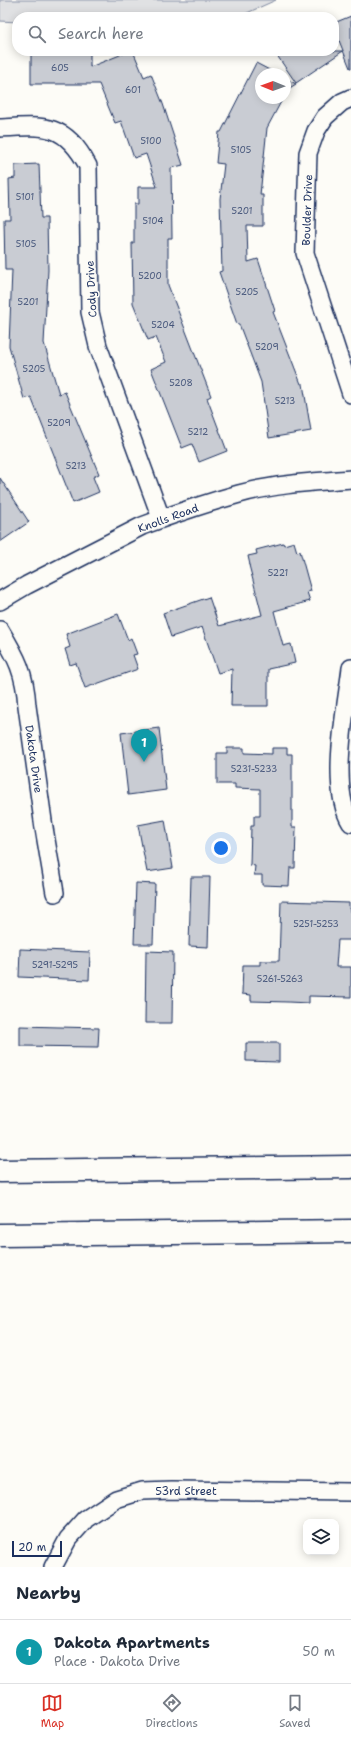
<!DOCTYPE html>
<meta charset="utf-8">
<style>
:root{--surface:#fff;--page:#f6f6f7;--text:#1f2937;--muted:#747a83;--line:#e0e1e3;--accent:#d93025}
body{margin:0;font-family:"Shantell Sans",sans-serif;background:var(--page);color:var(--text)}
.controls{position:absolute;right:12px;bottom:12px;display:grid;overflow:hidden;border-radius:8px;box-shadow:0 2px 10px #0003}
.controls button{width:36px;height:36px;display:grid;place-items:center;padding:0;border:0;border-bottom:1px solid var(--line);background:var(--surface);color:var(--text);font:20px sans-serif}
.compass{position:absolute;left:255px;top:68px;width:36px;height:36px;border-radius:50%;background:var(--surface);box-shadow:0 2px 10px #0003;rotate:271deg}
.scale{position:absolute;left:12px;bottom:10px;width:50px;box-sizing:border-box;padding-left:4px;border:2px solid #1b2f5e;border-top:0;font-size:11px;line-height:14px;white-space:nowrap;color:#1b2f5e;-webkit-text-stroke:3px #fdfcf7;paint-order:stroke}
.you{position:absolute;left:221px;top:848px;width:14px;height:14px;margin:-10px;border:3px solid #fff;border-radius:50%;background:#1a73e8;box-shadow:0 0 0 6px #1a73e833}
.badge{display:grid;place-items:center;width:26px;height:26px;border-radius:50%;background:var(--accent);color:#fff;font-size:13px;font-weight:700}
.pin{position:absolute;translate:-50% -33px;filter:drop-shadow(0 1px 2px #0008)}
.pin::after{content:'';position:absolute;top:21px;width:14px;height:12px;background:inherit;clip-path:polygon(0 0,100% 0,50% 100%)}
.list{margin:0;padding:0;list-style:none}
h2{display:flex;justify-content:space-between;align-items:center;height:52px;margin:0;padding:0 16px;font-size:17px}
h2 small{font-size:13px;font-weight:400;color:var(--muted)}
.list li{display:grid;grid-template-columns:26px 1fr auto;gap:12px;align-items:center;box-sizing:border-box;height:64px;padding:0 16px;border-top:1px solid var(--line)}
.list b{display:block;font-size:15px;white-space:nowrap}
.list p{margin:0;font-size:13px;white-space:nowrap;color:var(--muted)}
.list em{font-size:13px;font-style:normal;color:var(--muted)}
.icon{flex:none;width:22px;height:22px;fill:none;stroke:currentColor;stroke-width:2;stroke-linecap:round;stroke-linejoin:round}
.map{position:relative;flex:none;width:351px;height:1567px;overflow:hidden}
.search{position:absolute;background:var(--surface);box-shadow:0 2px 10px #0003;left:12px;right:12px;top:12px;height:44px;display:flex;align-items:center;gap:10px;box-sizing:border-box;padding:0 14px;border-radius:16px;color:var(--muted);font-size:15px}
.sheet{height:116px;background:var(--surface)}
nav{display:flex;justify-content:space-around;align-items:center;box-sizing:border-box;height:56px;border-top:1px solid var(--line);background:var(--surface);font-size:11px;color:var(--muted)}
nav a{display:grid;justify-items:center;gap:2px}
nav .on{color:var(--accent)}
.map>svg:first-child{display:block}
.green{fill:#e0e1e3;stroke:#7e88a0}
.building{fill:#c9ccd3;stroke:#1b2f5e}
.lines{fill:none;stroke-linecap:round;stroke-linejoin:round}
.minor-casing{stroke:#1b2f5e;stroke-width:20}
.highway-casing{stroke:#1b2f5e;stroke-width:25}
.minor{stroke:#fdfcf7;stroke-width:17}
.highway{stroke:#fdfcf7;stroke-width:22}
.labels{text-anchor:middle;stroke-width:3;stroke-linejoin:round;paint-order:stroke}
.number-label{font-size:9px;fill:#46567b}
.street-label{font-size:11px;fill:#1b2f5e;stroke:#fdfcf7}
</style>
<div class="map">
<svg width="351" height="1567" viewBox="0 0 351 1567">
<rect width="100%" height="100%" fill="#fdfcf7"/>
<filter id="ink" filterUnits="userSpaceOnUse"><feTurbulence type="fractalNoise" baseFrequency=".025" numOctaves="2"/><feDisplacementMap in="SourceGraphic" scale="8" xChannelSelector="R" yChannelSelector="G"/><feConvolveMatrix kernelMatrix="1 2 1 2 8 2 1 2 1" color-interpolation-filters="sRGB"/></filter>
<g filter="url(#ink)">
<path class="green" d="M0,0h276l-38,17h-221v5l-17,-1z"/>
<path class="building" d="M351,16v52h-1l-16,-40v-5z
M31,51h59v16l40,-16h3l11,26 7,-3 12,30 20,61 -12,3 1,70h-4v47l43,111 -4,2 20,53 -28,11 -7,-18 -10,4 -31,-79 15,-7 -10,-25 -8,3 -15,-37 -1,-60h2v-39h4v-17h19l-11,-33 -12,4 -13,-37 -6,2 -16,-39h-68z
M274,51h69l-47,32z
M256,63l21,11h-16v24h22l-16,30 -7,67h3v31h-16l1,36 10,-3 17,52 -2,1 28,72h2l8,47 -42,7 -8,-56 -22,-58h-2l-18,-52 3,-1 -2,-72 4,-35 -8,-1 3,-31h2z
M285,78l11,6 -8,5 -3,5z
M39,164l2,54h6l1,52 -4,73 15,51 6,-2 34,82 -6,3 6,15 -26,11 -42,-106 -7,2 -15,-53 3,-76h-7l-1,-51h6l-1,-40 6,-1v-13z
M0,478l29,44 -29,20z
M294,542l3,10 3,-1 11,40 -4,1 3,9 -36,10 9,35 8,-2 4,19 -27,6v37h-37l1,-37 -14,4 -16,-46 -31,10 -8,-24 46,-16 10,29 43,-11 -13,-50h1l-2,-9 9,-2 -1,-4 27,-7 1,2z
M118,614l10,26 3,-2 6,16 -4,1 5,14 -53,19 -9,-25 -6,2 -5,-16 5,-2 -4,-13z
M159,728l7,62 -38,5 -7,-62z
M227,748h17v5l28,1v-6h15v6h5v73h4l-1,41h-5l-1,18 -27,-1v-10h-8l1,-9 -5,-1 1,-39h3v-10h6v-27l-25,-1v-4h-18v-31h10z
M165,820l8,48 -26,4 -9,-47z
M191,877h19l-2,70 -19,-1z
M136,883l19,1 -2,60h-19z
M281,901l68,2v6h2v31h-13l-2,27h15v30l-42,-1v7l-21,-1 -37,-1v-6l-9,-1 1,-29h17v-4h19z
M20,949l70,3 -1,28 -70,-3z
M146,951l27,1 -1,71h-27z
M20,1026l79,2 -1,19 -78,-1z
M246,1043h33v19l-33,-1z"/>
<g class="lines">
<g class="minor-casing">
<path id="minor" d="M351,98l-9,4 -17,15 -9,14 -8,22 -3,100 46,141
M0,128c45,-3 65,-5 88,38l2,146 8,34 63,172
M0,601l27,-16 115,-59c32,-12 64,-23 97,-32 36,-10 75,-12 112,-15
M0,630c17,28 25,43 27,76l17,122 11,65
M351,668c-5,41 -22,120 0,155
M53,1567l15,-28 18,-20 30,-20 26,-8 29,-1 180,2"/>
</g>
<g class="highway-casing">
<path id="highway" d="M0,1171l351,-4
M0,1235l351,-4"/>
</g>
<use href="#minor" class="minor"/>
<use href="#highway" class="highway"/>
</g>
</g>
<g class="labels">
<g class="number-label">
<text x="60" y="71">605</text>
<text x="133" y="93">601</text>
<text x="151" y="144">5100</text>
<text x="241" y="153">5105</text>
<text x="25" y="200">5101</text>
<text x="242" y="214">5201</text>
<text x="153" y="224">5104</text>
<text x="26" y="247">5105</text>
<text x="150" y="279">5200</text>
<text x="247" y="295">5205</text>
<text x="28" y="305">5201</text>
<text x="163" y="328">5204</text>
<text x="267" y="350">5209</text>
<text x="34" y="372">5205</text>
<text x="181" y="386">5208</text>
<text x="285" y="404">5213</text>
<text x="59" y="426">5209</text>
<text x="198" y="435">5212</text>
<text x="76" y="469">5213</text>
<text x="278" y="576">5221</text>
<text x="254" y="772">5231-5233</text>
<text x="316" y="927">5251-5253</text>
<text x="55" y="968">5291-5295</text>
<text x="280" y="982">5261-5263</text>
</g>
<g class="street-label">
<text transform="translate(307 210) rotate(-88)" y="4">Boulder Drive</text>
<text transform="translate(91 289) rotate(-93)" y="4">Cody Drive</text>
<text transform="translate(168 518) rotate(-20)" y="4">Knolls Road</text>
<text transform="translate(34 759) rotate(82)" y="4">Dakota Drive</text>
<text x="186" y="1495">53rd Street</text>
</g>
</g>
</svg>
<div class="controls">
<button><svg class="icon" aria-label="layers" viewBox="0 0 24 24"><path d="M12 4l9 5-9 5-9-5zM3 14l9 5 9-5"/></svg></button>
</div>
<svg class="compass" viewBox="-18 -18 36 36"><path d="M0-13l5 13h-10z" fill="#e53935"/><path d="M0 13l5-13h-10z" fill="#747a83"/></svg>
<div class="scale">20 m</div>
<div class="you"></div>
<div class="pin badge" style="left:144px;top:762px;background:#0f9aa8">1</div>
<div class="search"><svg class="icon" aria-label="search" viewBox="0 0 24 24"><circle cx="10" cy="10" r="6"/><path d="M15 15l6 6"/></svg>Search here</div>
</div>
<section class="sheet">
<h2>Nearby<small></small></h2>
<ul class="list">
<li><span class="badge" style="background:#0f9aa8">1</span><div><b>Dakota Apartments</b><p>Place · Dakota Drive</p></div><em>50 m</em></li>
</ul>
</section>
<nav>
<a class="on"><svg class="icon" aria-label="map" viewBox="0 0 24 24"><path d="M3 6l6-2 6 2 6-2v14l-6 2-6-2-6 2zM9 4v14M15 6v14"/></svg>Map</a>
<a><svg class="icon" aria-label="directions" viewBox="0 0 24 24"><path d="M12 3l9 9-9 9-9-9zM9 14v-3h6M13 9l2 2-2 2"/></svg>Directions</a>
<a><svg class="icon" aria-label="saved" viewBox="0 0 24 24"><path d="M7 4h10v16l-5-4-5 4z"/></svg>Saved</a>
</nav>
